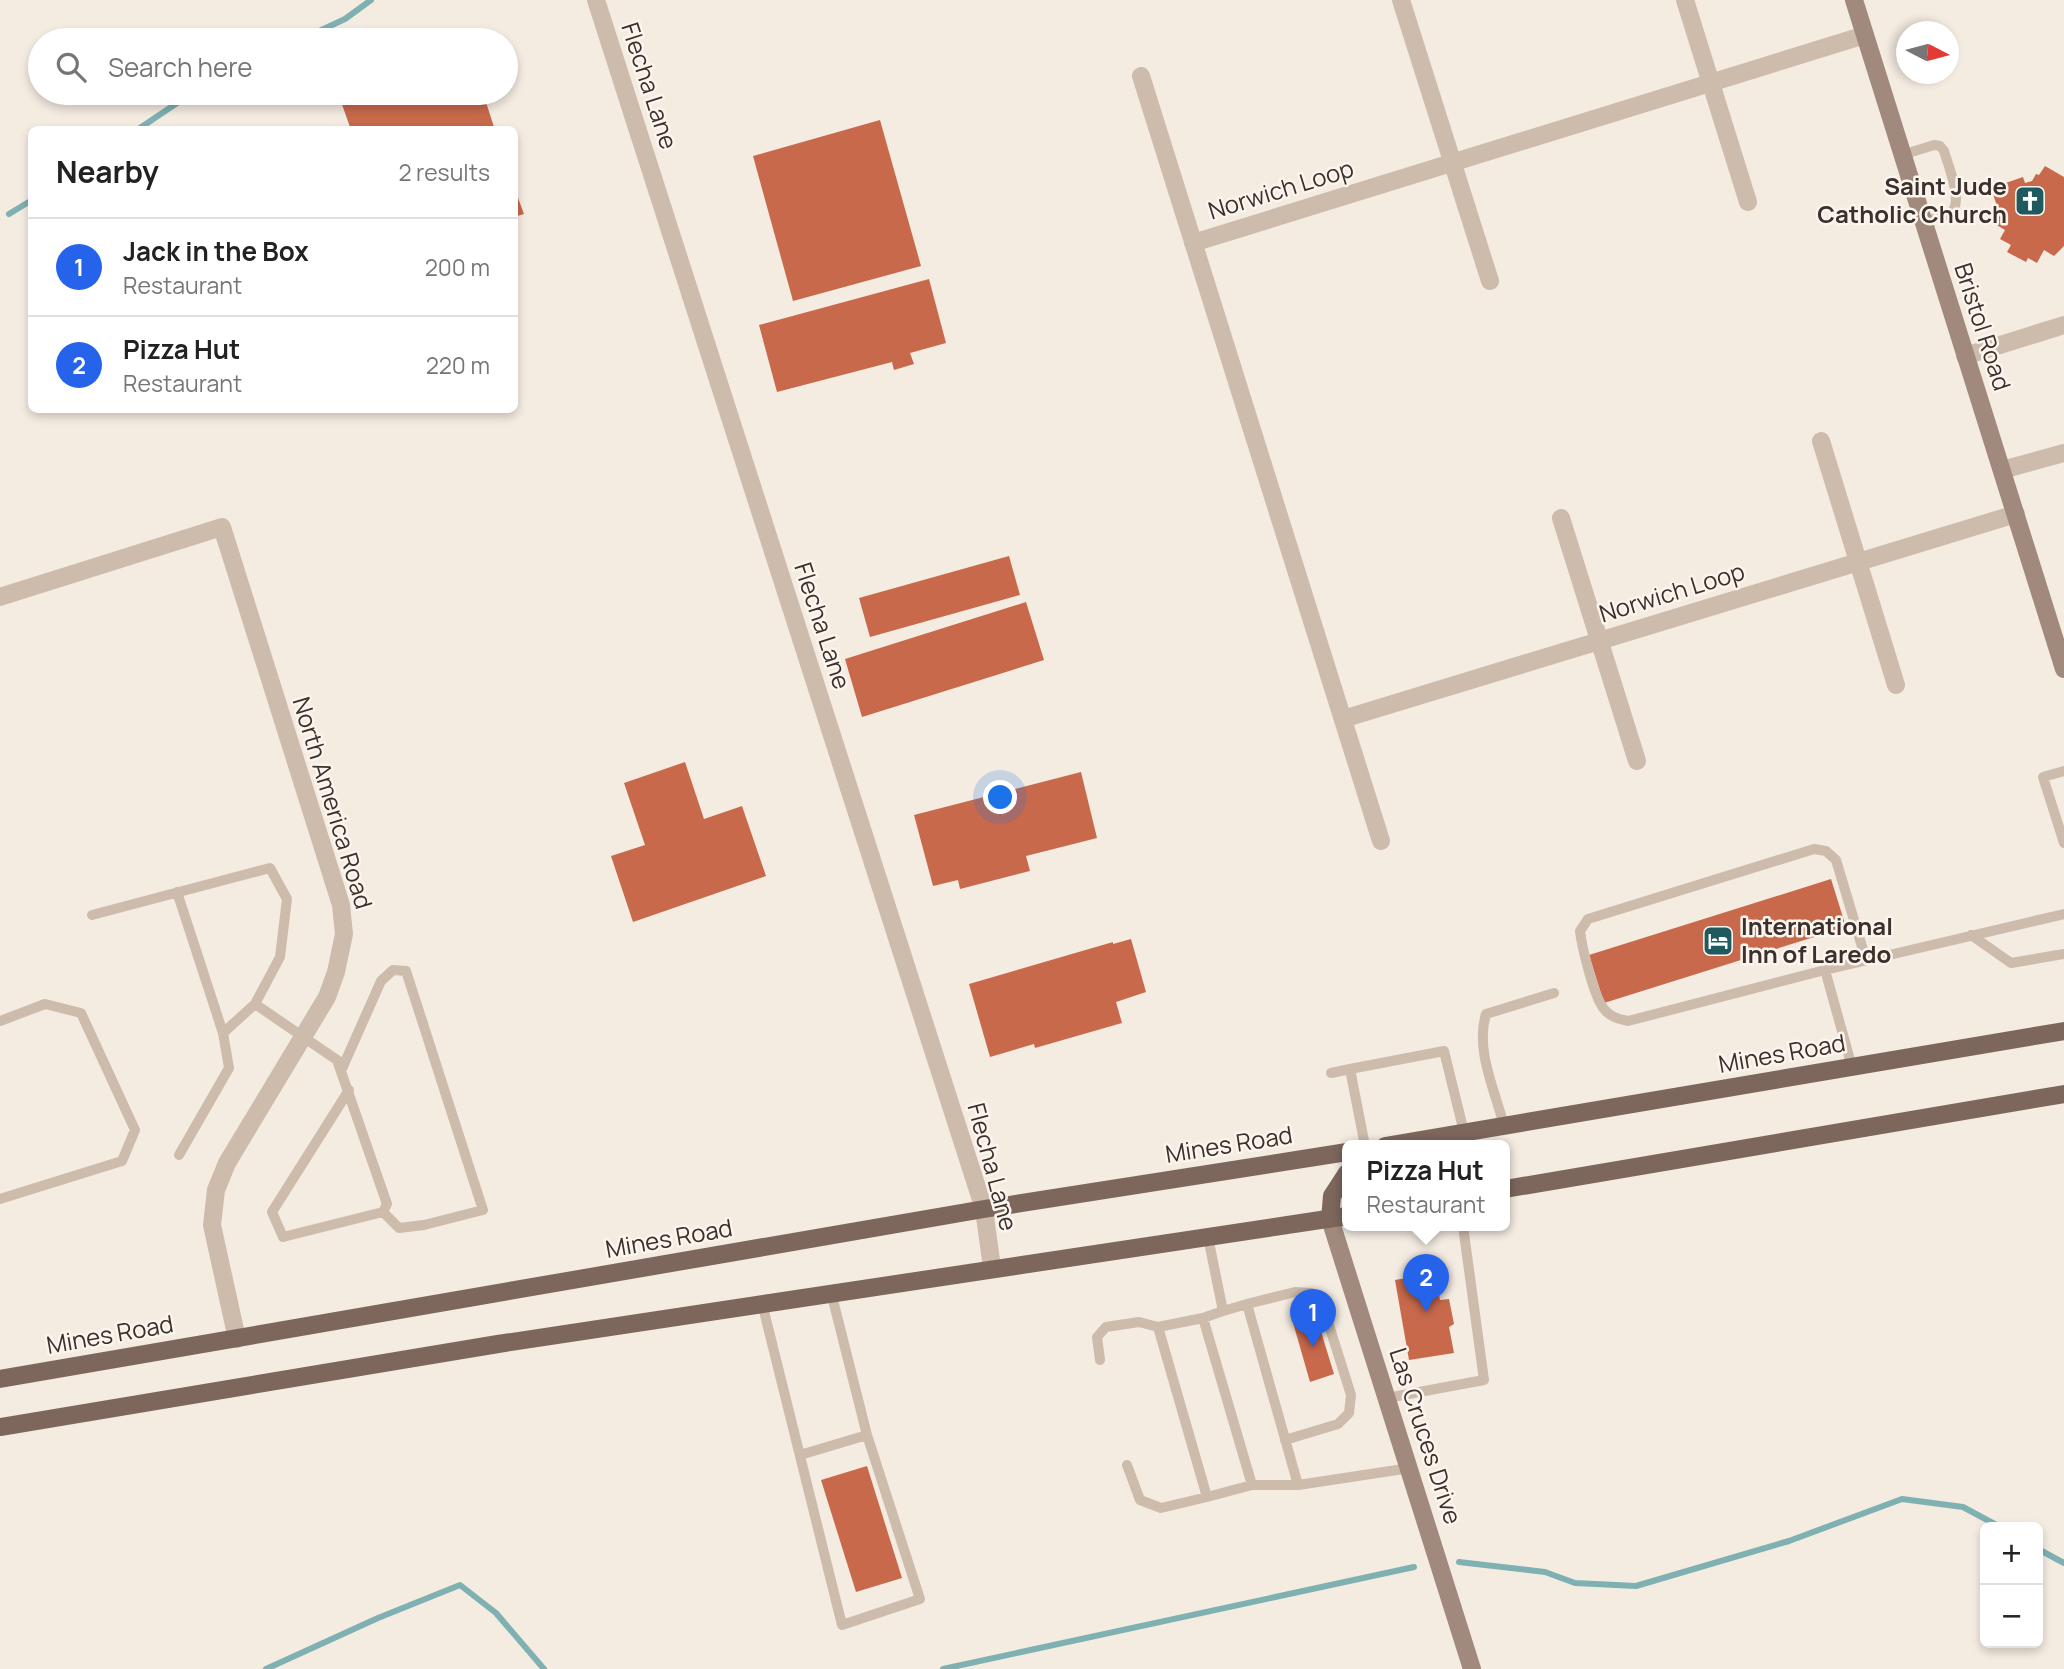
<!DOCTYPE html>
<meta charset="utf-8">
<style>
:root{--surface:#fff;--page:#f2f2f2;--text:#222;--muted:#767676;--line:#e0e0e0;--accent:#2563eb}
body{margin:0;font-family:Manrope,sans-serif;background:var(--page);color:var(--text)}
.controls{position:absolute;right:21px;bottom:21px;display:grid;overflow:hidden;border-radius:10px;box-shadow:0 4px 10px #0003}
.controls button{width:63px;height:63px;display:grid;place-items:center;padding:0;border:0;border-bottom:2px solid var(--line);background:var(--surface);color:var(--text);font:35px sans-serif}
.compass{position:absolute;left:1896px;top:21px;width:63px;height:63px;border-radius:50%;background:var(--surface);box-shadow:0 4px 10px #0003;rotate:96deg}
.you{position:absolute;left:1001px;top:798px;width:24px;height:24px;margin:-18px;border:5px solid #fff;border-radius:50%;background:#1a73e8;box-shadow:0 0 0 10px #1a73e833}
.badge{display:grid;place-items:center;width:46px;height:46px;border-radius:50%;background:var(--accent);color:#fff;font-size:23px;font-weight:700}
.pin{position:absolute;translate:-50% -58px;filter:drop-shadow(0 2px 4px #0008)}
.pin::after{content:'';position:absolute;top:37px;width:24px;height:21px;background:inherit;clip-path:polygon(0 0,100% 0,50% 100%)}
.popup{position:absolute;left:1342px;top:1140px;width:168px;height:91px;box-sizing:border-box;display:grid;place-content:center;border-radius:10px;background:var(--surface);filter:drop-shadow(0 2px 5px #0005);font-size:23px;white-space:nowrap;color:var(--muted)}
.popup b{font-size:26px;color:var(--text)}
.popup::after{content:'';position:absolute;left:50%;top:100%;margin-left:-14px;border:14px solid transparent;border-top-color:var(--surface)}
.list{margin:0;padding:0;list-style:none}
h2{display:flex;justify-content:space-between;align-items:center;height:91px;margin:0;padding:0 28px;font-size:30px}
h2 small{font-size:23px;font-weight:400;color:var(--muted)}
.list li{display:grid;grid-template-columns:46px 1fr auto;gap:21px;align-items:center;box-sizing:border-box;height:98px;padding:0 28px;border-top:2px solid var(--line)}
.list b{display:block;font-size:26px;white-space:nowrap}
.list p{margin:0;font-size:23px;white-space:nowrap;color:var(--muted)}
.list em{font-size:23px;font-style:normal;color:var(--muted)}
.icon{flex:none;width:38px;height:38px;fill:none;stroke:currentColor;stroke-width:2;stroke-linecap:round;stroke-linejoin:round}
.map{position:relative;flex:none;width:2064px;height:1669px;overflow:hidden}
.search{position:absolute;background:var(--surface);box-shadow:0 4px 10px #0003;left:28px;top:28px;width:490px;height:77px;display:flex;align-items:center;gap:18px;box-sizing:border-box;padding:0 24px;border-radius:38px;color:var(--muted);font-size:26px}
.panel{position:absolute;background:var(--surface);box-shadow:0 4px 10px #0003;left:28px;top:126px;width:490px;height:287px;border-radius:10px}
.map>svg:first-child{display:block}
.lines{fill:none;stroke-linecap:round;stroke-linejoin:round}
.stream{stroke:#7fb0b2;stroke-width:6}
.building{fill:#c8694b}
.lane{stroke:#cdbbac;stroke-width:10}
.street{stroke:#cdbbac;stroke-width:18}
.secondary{stroke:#a18a7d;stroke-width:18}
.primary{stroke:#7d675c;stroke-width:18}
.labels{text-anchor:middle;stroke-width:5;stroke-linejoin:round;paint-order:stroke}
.street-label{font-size:24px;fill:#3b302b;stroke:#fbf5ee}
.poi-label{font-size:24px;font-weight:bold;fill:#3b302b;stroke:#fbf5ee;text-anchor:end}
</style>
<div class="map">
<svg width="2064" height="1669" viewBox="0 0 2064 1669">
<rect width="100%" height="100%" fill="#f4ebe1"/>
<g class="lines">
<path class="stream" d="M300,40l45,-21 26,-19
M137,130l55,-37
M9,214l23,-14
M2038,1549l26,14
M1459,1562l86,10 30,11 61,3 153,-45 113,-42 61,8 37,20
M266,1669l112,-51 82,-33 36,28 48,56
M943,1669l471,-102"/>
</g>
<path class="building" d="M338,93h145l12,37h-144z
M880,120l41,146 -128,35 -40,-145z
M2045,166l19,11v69l-10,10 -10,-6 -7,13 -9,-5 -2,4 -19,-10 4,-7 -11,-6 5,-9 -10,-6 5,-9 -9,-27 32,-11 2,6 7,-2 4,-7 3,1z
M514,187l10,27 -10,3z
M929,279l17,64 -36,10 4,11 -20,6 -2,-8 -115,30 -18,-67z
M1009,556l11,39 -150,42 -11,-39z
M1026,602l18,58 -182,57 -17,-58z
M685,762l19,57 38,-13 24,70 -133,46 -22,-66 34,-11 -21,-62z
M1081,772l16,66 -71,18 4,15 -70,18 -2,-9 -25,6 -19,-71z
M1831,879l15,48 -242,76 -15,-48z
M1131,939l15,53 -30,10 6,21 -87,25 -1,-4 -44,13 -21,-73 144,-42v2z
M1435,1273l5,27 9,-1 5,25 -5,3 5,26 -45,7 -14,-80z
M1315,1312l19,62 -24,8 -18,-63z
M867,1466l35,112 -46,14 -35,-112z"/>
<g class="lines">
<path class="lane" d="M1902,155l32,-10 6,1 4,5c4,14 20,52 7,61 -8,5 -19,7 -28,10
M2064,771l-21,6 21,66
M177,892l46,141
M92,915l178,-47 17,31 -7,58 -25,47 82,56 50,144 -4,8 -100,25 -11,-25 77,-122
M1971,935l40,28 53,-9
M1825,970l239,-56
M0,1021l45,-17 36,9 54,117 -13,31 -122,38
M1852,1067l-27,-97 -197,51c-9,-2 -18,-4 -24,-12 -10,-12 -22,-61 -24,-78l8,-12 226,-70 12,2 10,9 30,100
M341,1071l40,-90 12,-11 13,1 77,239 -59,15 -25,3 -16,-16
M1331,1073l19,-4
M1504,1126c-9,-36 -29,-76 -18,-112l68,-21
M1365,1146l-15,-77 94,-18 20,81
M179,1155l50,-87 -6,-35 32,-29
M1208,1237l15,74 24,-7 51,181 112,-17
M762,1303l80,322 78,-26 -53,-164 -36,-143
M1247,1304l48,-12 16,1 11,10 29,92 -2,18 -11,11 -53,16
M1158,1327l49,170 45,-12 -49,-167
M1100,1360l-3,-23 9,-10 33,-5 19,5 45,-9 20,-7
M1387,1398l97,-18 -21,-154
M800,1455l67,-20
M1127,1465l13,35 21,8 46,-11
M1252,1485h46"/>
<path class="street" d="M596,0l388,1209 8,59
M1401,0l89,281
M1685,0l63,202
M1141,76l240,765
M1193,243l672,-208
M1965,356l99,-31
M1821,441l75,244
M2002,470l62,-17
M1561,518l76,243
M0,597l222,-70 119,378 3,29 -8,38 -9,25 -100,166 -11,27 -4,35 25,114
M1343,719l673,-205"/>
<path class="secondary" d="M1854,0l210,669
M1330,1219l142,450"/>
<path class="primary" d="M1385,1146l679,-115
M1505,1189l559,-95
M1330,1219l2,-23 15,-23
M0,1379l984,-170 363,-57
M0,1427l498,-83 849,-128"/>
</g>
<defs>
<g id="church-square" transform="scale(1.575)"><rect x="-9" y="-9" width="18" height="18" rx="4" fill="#1f5a5e" stroke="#fbf5ee"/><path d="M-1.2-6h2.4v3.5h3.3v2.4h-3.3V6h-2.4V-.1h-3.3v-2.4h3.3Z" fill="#fff"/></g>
<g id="hotel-square" transform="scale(1.575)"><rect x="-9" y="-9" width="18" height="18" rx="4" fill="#1f5a5e" stroke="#fbf5ee"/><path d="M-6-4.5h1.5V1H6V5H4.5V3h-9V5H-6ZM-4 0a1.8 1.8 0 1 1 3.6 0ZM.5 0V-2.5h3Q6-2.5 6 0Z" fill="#fff"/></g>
</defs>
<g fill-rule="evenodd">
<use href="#church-square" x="2030" y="201"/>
<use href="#hotel-square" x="1718" y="941"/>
</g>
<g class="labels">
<g class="street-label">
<text transform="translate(649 86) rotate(72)" y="8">Flecha Lane</text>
<text transform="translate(1281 190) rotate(-17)" y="8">Norwich Loop</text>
<text transform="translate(1982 327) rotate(72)" y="8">Bristol Road</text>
<text transform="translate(1672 593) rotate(-17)" y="8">Norwich Loop</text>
<text transform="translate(822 626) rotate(72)" y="8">Flecha Lane</text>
<text transform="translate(332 803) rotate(73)" y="8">North America Road</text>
<text transform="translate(1782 1054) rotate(-10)" y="8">Mines Road</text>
<text transform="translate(1229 1145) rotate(-9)" y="8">Mines Road</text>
<text transform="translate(992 1167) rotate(75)" y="8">Flecha Lane</text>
<text transform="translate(669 1239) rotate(-10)" y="8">Mines Road</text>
<text transform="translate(110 1335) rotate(-10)" y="8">Mines Road</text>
<text transform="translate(1425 1436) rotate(72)" y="8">Las Cruces Drive</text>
</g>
<g class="poi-label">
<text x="2007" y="195">Saint Jude<tspan x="2007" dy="28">Catholic Church</tspan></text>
<text x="1741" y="935" text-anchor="start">International<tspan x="1741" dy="28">Inn of Laredo</tspan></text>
</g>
</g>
</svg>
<div class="controls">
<button>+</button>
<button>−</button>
</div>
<svg class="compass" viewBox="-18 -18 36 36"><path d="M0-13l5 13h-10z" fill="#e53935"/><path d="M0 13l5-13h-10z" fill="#767676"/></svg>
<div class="you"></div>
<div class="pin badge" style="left:1313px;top:1347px">1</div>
<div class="pin badge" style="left:1426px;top:1312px">2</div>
<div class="popup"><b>Pizza Hut</b>Restaurant</div>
<div class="search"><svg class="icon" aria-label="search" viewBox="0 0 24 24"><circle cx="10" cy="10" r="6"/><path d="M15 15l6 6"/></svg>Search here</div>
<section class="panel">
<h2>Nearby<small>2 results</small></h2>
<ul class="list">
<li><span class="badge">1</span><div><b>Jack in the Box</b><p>Restaurant</p></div><em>200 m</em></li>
<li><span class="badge">2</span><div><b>Pizza Hut</b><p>Restaurant</p></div><em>220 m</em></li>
</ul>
</section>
</div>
